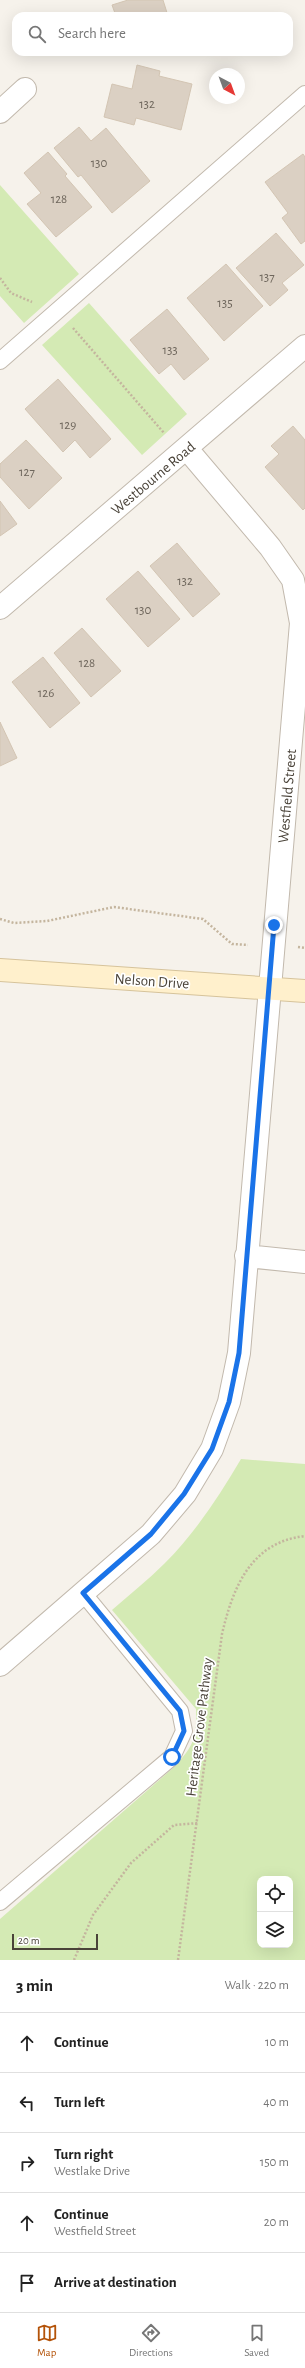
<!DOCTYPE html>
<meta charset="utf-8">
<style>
:root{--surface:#fff;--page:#f6f6f6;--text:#222;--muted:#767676;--line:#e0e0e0;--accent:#b45309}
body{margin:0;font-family:"Alegreya Sans",sans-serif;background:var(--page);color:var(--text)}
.controls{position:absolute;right:12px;bottom:12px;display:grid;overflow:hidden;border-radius:8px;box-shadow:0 4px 16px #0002}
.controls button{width:36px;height:36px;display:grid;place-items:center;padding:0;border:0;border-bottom:1px solid var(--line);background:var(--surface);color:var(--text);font:20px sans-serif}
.compass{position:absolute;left:209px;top:68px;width:36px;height:36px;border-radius:50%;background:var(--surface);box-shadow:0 4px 16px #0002;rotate:139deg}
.scale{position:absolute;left:12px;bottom:10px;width:86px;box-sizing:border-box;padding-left:4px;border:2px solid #4a4339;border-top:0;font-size:11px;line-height:14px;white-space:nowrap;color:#4a4339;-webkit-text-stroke:3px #fff;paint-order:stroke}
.stop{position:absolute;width:12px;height:12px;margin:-9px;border:3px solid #1a73e8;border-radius:50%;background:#fff}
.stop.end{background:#1a73e8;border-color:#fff;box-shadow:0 1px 4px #0008}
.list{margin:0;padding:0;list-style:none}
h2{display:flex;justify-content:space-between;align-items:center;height:52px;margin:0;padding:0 16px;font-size:17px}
h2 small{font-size:13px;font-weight:400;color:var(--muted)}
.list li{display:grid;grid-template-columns:26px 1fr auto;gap:12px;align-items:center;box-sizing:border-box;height:60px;padding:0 16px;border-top:1px solid var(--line)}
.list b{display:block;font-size:15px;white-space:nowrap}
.list p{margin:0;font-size:13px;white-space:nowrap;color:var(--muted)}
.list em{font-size:13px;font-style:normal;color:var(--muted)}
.icon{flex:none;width:22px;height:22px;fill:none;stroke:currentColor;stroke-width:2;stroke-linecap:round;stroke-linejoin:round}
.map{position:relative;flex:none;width:305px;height:1960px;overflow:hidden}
.search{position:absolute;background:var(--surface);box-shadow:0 4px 16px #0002;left:12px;right:12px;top:12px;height:44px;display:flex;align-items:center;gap:10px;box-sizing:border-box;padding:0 14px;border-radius:12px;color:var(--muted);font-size:15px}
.sheet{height:352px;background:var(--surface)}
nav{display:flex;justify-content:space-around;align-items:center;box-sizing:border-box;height:56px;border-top:1px solid var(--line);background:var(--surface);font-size:11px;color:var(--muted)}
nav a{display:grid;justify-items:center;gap:2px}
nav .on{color:var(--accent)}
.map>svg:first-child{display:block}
.green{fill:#d4eab4;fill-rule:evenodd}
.building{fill:#dbd0c3;stroke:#d3c5b3}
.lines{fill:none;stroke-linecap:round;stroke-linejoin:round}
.lane-casing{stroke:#c2b9ad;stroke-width:18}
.street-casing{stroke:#c2b9ad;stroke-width:24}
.secondary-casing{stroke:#d6c39b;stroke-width:24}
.path{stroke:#c4b59e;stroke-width:2.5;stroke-dasharray:2 2;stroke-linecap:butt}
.lane{stroke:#fff;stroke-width:16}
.street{stroke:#fff;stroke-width:22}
.secondary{stroke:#fff0cc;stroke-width:22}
.route{stroke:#1a73e8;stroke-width:5}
.labels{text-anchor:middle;stroke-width:3.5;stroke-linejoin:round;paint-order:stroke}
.number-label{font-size:13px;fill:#6e665c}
.street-label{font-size:15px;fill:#4a4339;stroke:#fff}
</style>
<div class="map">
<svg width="305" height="1960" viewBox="0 0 305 1960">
<rect width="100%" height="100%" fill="#f6f2eb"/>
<path class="green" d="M0,185l79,89 -55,49 -24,-27z
M89,303l98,111 -45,41 -100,-110z
M241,1459l64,5v496h-305v-41l173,-151c20,-21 24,-29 23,-59l-84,-99c17,-15 36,-30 53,-47 31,-31 54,-67 76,-104zM260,1879h30v66h-30z"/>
<path class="building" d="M128,0h35l5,16h-52l-4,-11z
M137,65l23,6 -1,5 33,8 -11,46 -45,-12 -2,7 -30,-8 8,-33 20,5z
M79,127l12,14 15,-13 44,53 -38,32 -31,-38 -3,2 -24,-29z
M48,152l19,22 -2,2 27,31 -36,30 -29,-33 14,-11 -17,-20z
M303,154l2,3v84l-4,3 -19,-26 6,-5 -23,-31z
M276,233l28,32 -22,18 6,7 -18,16 -34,-38z
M226,264l37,42 -39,35 -37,-43z
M167,309l42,50 -25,21 -13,-16 -12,10 -29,-34z
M58,379l53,60 -21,19 -15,-18 -12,12 -38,-43z
M293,426l12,14v68l-2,2 -38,-43 14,-13 -8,-8z
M26,440l36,38 -33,31 -29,-32v-13z
M0,501l17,23 -17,12z
M177,543l43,51 -27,23 -43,-51z
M138,571l42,48 -32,28 -42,-48z
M82,628l39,43 -30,26 -37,-44z
M43,657l37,46 -30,25 -38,-46z
M0,722l17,36 -17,8z"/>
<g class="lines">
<g class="lane-casing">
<path id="lane" d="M0,361l305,-267
M0,1902l172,-145 12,-26 -4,-20 -97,-118"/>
</g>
<g class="street-casing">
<path id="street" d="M0,112l25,-23
M0,608l305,-262
M246,1256l59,6
M0,1665l151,-131 34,-40 27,-45 17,-47 10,-49 62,-730 -8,-43 -23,-33 -83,-98"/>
</g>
<g class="secondary-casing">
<path id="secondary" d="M0,970l305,21"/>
</g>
<path class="path" d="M0,278l11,15 21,9
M73,328l91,105
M0,919l14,4 33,-2 67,-14 89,12 29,25 16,1
M298,947l7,1
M74,1960l19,-45 38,-52 43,-38 24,-2
M178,1960l44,-326c11,-47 29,-92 83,-98"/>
<use href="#lane" class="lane"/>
<use href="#street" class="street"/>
<use href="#secondary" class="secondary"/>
</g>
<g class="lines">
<path class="route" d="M172,1757l12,-26 -4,-20 -97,-118 68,-59 33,-40 28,-45 17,-47 10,-49 35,-428"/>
</g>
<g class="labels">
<g class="number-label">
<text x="147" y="108">132</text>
<text x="99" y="167">130</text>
<text x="59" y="203">128</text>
<text x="267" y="281">137</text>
<text x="225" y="307">135</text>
<text x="170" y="354">133</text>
<text x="68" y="429">129</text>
<text x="27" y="476">127</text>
<text x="185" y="585">132</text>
<text x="143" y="614">130</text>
<text x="87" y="667">128</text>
<text x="46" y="697">126</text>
</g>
<g class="street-label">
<text transform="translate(153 478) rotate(-40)" y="5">Westbourne Road</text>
<text transform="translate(287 796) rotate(-85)" y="5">Westfield Street</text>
<text transform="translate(152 981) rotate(4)" y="5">Nelson Drive</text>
<text transform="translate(199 1727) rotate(-83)" y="5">Heritage Grove Pathway</text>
</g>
</g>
</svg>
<div class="controls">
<button><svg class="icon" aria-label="locate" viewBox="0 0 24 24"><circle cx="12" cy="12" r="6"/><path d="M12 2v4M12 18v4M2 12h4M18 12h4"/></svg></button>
<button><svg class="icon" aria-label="layers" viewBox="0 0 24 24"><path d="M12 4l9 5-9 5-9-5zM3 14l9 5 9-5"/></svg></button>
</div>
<svg class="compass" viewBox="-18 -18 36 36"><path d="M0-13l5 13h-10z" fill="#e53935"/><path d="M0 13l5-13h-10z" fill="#767676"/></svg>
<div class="scale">20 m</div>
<div class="stop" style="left:172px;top:1757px"></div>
<div class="stop end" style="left:274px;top:925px"></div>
<div class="search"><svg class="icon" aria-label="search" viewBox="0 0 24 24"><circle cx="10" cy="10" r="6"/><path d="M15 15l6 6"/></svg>Search here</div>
</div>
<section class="sheet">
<h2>3 min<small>Walk · 220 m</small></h2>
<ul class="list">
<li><svg class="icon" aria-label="ahead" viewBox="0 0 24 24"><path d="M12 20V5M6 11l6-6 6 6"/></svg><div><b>Continue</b></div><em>10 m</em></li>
<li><svg class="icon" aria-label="left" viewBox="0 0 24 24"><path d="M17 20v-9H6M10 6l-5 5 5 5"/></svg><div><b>Turn left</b></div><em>40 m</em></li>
<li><svg class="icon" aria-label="right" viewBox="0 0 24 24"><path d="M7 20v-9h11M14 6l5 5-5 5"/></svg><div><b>Turn right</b><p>Westlake Drive</p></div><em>150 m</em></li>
<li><svg class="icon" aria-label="ahead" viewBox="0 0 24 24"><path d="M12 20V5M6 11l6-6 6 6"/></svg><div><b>Continue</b><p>Westfield Street</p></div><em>20 m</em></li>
<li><svg class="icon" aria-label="arrive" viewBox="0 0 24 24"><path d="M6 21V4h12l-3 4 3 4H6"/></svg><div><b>Arrive at destination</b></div></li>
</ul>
</section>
<nav>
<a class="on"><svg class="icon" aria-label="map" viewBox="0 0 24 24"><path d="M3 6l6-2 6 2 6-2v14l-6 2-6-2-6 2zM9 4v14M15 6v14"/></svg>Map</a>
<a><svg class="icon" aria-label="directions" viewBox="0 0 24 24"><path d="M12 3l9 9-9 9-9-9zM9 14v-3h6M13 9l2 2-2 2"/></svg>Directions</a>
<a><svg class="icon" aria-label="saved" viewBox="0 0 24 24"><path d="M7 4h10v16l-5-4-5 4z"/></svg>Saved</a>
</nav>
